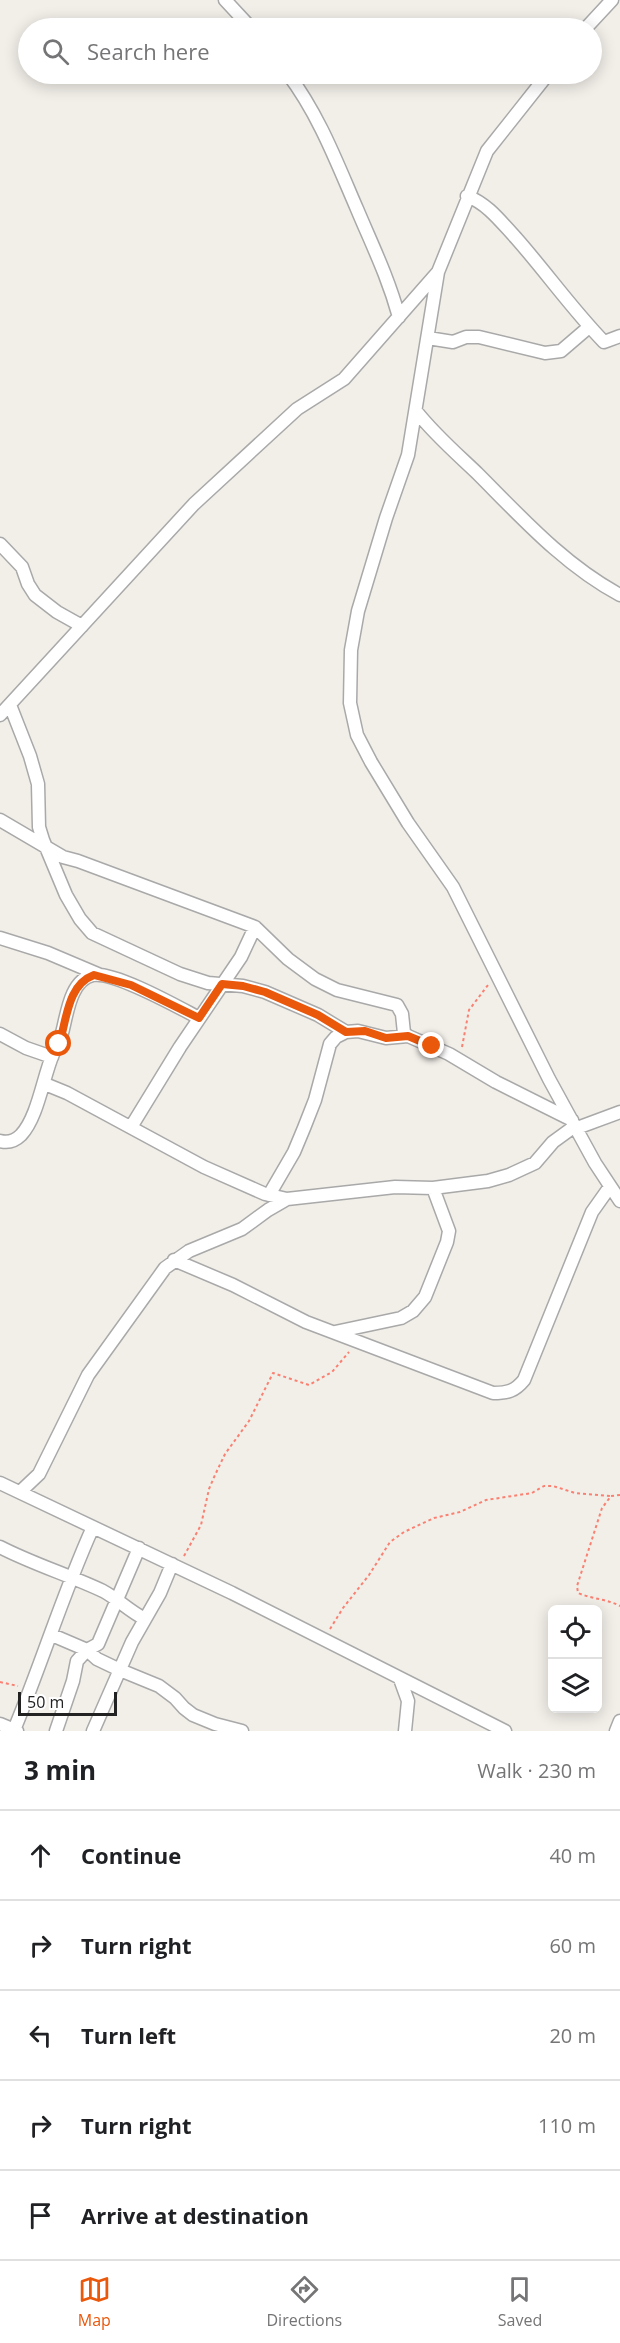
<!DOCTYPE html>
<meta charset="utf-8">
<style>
:root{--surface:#fff;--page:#f2f2f2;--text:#202124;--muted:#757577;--line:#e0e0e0;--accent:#ea580c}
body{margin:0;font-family:"Open Sans",sans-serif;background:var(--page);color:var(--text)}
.controls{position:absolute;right:18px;bottom:18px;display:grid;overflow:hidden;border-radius:9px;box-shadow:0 3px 15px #0003}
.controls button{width:54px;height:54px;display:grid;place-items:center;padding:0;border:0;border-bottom:2px solid var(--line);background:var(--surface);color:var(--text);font:30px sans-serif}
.scale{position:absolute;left:18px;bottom:15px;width:99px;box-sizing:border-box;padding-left:6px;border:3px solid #222;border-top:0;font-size:16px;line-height:21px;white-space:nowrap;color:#222;-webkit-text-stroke:4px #fff;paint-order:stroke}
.stop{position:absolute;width:18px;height:18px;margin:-14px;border:4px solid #ea580c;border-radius:50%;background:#fff}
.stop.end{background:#ea580c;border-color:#fff;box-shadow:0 2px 6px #0008}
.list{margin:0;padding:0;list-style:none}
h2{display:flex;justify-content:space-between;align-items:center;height:78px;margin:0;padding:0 24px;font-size:26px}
h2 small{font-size:20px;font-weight:400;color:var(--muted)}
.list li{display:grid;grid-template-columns:39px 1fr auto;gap:18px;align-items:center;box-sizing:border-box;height:90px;padding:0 24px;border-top:2px solid var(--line)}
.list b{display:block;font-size:22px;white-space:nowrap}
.list em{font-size:20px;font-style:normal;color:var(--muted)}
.icon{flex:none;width:33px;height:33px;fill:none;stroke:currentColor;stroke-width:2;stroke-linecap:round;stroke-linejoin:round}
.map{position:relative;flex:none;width:620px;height:1731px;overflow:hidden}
.search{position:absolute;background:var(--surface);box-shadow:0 3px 15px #0003;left:18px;right:18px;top:18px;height:66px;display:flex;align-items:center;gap:15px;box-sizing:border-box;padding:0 21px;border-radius:33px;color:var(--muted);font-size:22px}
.sheet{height:528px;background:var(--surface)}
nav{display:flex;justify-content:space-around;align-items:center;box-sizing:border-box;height:84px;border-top:2px solid var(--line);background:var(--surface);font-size:16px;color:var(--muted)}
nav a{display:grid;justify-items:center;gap:3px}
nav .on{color:var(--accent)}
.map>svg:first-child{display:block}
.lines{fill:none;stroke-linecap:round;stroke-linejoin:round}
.minor-casing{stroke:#a9a9a9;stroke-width:15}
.path{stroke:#fa8072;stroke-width:2;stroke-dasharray:3 3;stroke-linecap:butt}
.minor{stroke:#fff;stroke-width:12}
.route{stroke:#ea580c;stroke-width:8}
</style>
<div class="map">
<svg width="620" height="1731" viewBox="0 0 620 1731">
<rect width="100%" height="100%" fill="#f2efe9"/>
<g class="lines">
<g class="minor-casing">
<path id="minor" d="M225,0l26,28
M586,28l26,-28
M288,74c31,41 49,89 69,135 16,38 31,68 42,108
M548,74l-61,77 -49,121 -30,183 -22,63 -28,93 -7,39 -1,53 7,32 14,27 37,61 45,64 96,192 46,84 25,38
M467,196c21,8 34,26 49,42 30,34 56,71 88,104l16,-6
M428,338l25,4 13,-5h13l66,16 16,-2 28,-24
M416,411c18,23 40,42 61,62 44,44 87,92 143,122
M0,544l22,23 6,17 7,11 22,17 25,14
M10,705l20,51 8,28 1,43 4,13 23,55 14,24 12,14 88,41 28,9 35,3 22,6 53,23 28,17
M0,715l194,-211 103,-95 47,-30 94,-107
M0,820l63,37 15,4 177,66 33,32 27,20 22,11 60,15 5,9 2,19 4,3 41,18 47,28 76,38
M0,938l48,15 52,22
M0,1034l26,14 26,9
M45,1084l22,9 137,74 61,27 22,5 108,-12 38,1 55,-7 21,-6 26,-12 18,-21 22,-16
M131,1127l49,-80 61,-90 14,-30
M577,1128l43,-16
M0,1141c8,2 15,0 21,-6 17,-18 22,-58 32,-81 3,-7 7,-13 9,-21 5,-18 8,-53 31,-58 21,-4 85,32 106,43
M269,1195l25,-43 10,-24 11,-28 15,-56 6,-7 10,-5 12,-1 28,7 22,-2
M174,1260l59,25 73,37 187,71c15,0 22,-2 31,-13l68,-168 17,-24
M335,1332l66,-14 12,-7 12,-14 22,-55 2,-11 -16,-43
M0,1483l232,110 273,138
M20,1492l19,-18 49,-99 77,-107 24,-17 53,-22 26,-19 19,-11
M0,1547c33,17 69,28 103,44 15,8 26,20 42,28
M52,1635l35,15 10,9 23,11 39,16 16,12 9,10 9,7 22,9 27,7
M400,1679l8,22 -3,30
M0,1724l17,7
M14,1730c28,-67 49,-137 79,-203
M56,1731l17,-50 4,-20 10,-11 11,-6 41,-96
M93,1731l39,-89 28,-49 12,-29
M616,1731l4,-10"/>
</g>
<path class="path" d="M462,1047l7,-37 19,-25
M620,1495l-9,1 -9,12 -25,78 1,7c14,6 29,6 42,13
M184,1556l17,-31 8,-36 6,-14 10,-21 24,-33 24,-48 36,12 23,-13 17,-20
M330,1629l13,-21 26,-33 21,-33 14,-10 30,-14 26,-6 26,-12 46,-7 12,-7h9l22,7 36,3
M0,1682l18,4"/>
<use href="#minor" class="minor"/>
</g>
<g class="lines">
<path class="route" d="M59,1044c8,-24 8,-59 35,-69l37,10 68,33 23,-34 21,2 22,6 53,23 28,17 19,-1 21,7 22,-2 24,10"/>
</g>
</svg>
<div class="controls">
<button><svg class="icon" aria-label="locate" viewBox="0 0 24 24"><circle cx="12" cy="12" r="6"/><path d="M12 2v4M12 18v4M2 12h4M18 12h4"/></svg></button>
<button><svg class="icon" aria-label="layers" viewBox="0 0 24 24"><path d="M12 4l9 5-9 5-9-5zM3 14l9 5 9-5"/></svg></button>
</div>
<div class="scale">50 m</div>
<div class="stop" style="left:59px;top:1044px"></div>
<div class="stop end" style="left:432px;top:1046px"></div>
<div class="search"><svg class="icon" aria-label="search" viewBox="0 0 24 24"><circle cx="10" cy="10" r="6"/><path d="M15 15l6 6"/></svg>Search here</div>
</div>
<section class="sheet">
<h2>3 min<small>Walk · 230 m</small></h2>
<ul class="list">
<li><svg class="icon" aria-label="ahead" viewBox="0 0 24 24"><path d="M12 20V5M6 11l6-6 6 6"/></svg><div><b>Continue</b></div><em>40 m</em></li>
<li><svg class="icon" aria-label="right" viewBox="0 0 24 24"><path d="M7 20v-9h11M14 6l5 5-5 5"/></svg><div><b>Turn right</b></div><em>60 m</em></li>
<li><svg class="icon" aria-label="left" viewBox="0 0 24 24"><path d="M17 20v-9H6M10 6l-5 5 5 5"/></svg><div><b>Turn left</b></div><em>20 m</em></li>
<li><svg class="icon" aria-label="right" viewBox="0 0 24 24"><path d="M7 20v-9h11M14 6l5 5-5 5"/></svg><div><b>Turn right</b></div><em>110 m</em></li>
<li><svg class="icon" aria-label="arrive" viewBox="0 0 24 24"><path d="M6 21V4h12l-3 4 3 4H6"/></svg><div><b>Arrive at destination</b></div></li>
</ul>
</section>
<nav>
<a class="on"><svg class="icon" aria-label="map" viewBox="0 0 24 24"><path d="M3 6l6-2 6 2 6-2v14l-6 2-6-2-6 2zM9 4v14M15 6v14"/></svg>Map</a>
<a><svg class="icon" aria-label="directions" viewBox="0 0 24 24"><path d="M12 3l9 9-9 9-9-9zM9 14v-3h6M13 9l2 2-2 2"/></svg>Directions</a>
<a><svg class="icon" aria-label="saved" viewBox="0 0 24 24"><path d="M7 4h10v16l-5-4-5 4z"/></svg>Saved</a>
</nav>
